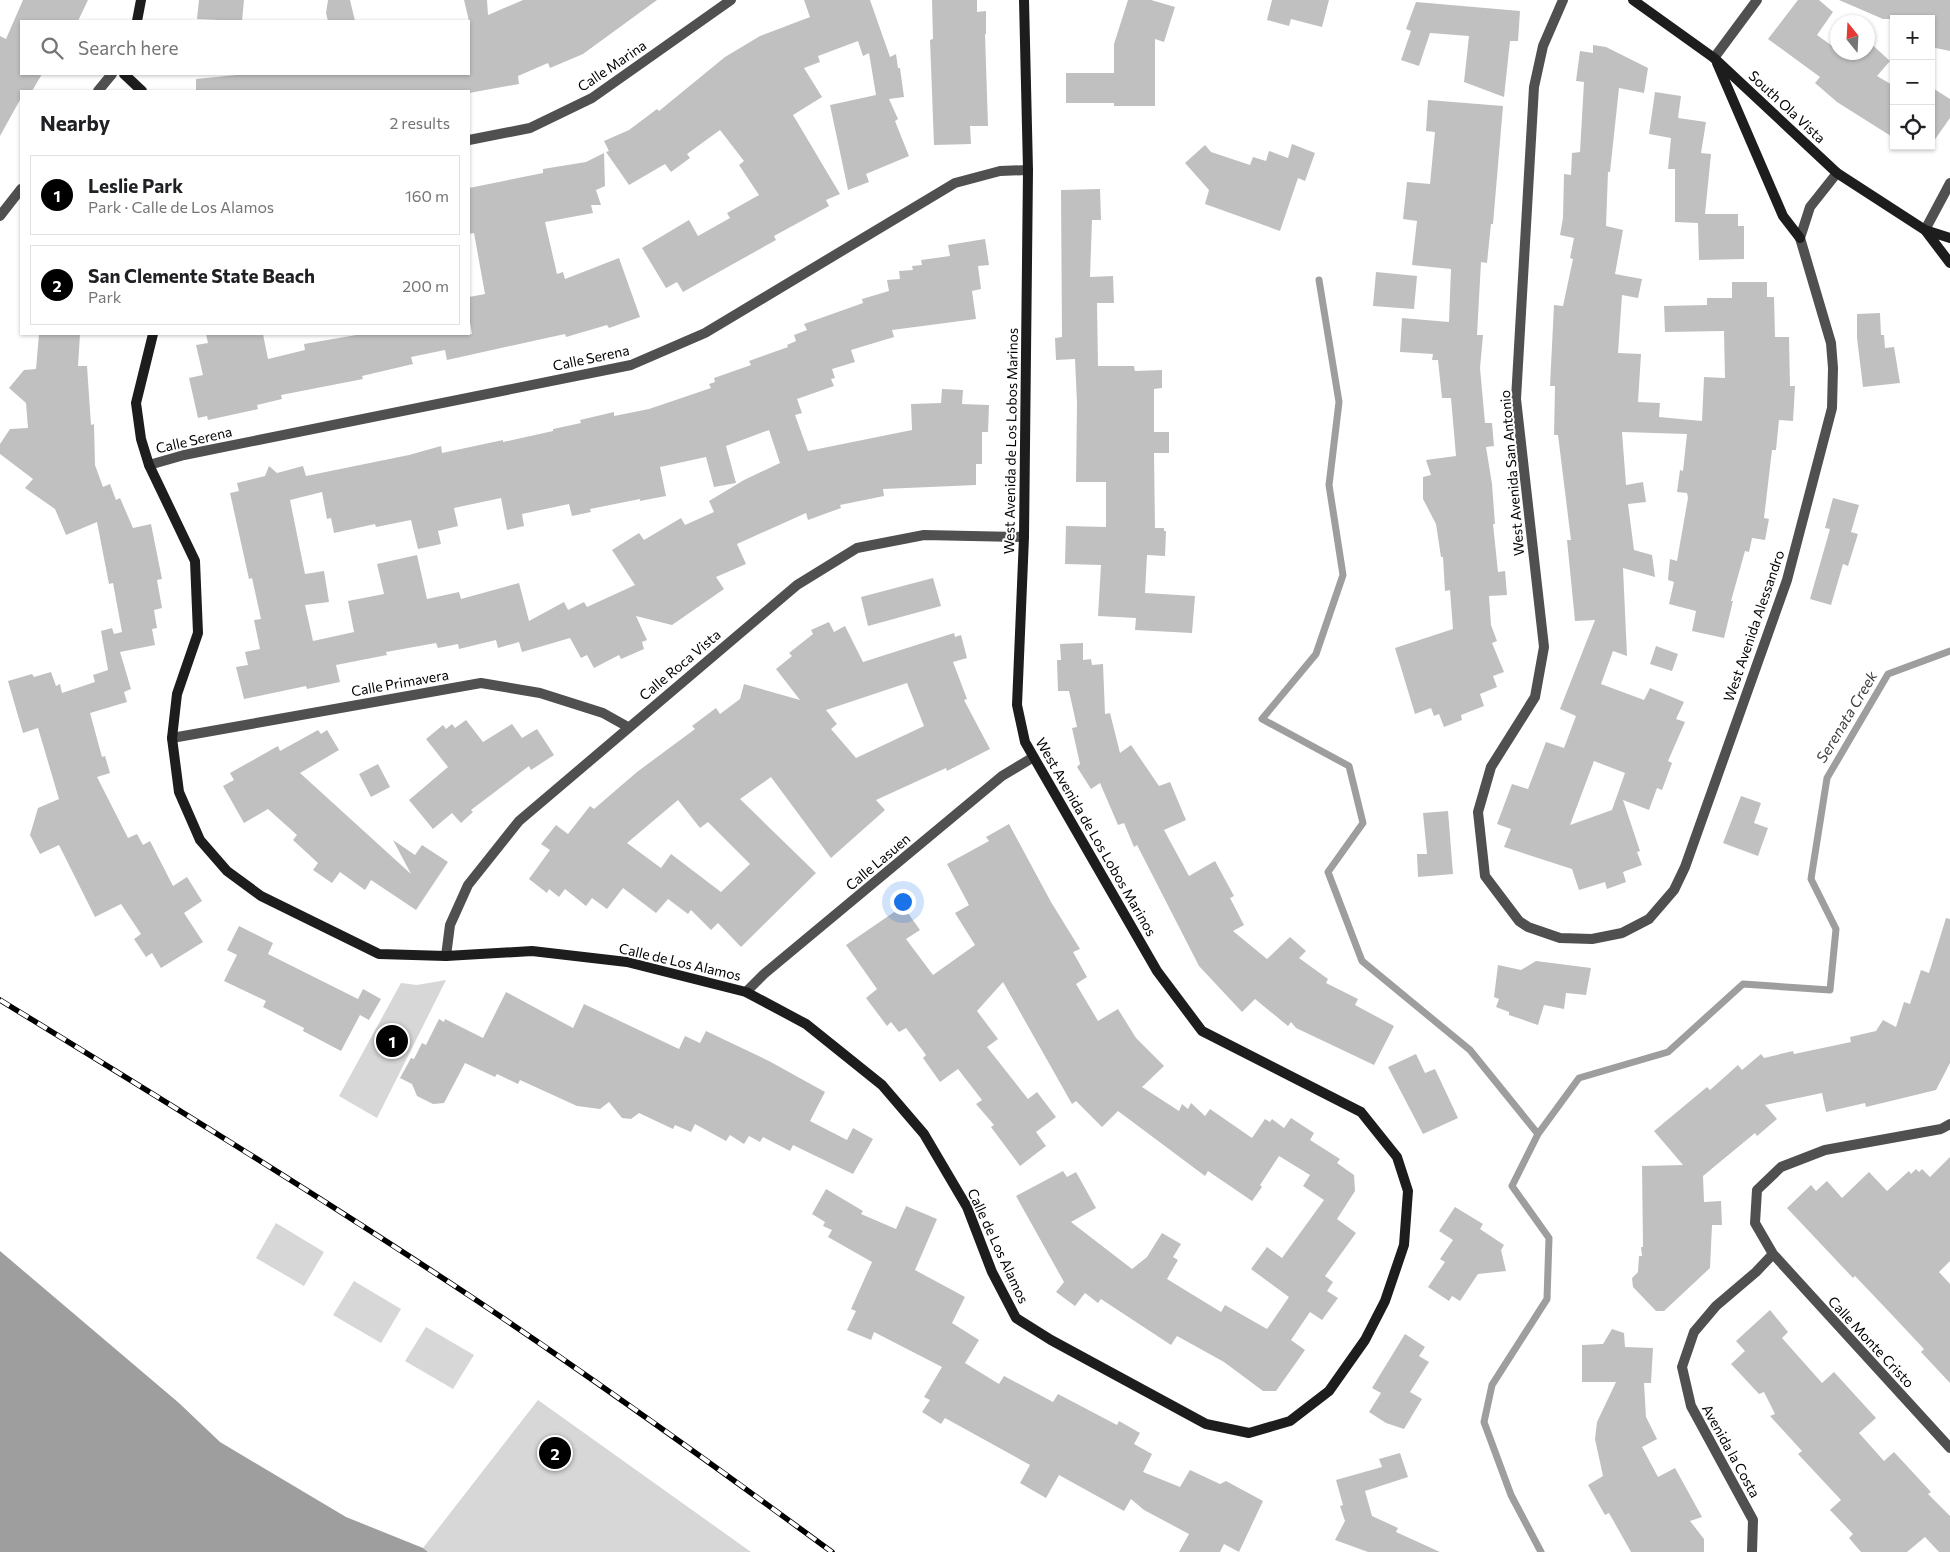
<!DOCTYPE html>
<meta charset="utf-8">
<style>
:root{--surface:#fff;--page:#f2f2f2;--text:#202124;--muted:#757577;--line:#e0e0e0;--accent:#000}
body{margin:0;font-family:Commissioner,sans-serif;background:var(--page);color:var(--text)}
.controls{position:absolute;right:15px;top:15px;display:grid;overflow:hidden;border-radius:0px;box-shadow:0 1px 4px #0004}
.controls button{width:45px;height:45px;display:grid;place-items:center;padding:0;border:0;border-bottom:1px solid var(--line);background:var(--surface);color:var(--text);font:25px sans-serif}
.compass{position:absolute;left:1830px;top:15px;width:45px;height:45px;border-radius:50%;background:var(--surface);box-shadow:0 1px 4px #0004;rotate:342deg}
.you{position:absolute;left:902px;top:901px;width:18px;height:18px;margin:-12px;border:4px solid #fff;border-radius:50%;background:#1a73e8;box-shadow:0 0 0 8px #1a73e833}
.badge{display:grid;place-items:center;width:32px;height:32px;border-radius:50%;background:var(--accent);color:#fff;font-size:16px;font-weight:700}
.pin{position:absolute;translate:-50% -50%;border:2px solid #fff;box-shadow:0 1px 5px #0006}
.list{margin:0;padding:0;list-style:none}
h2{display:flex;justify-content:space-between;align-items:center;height:65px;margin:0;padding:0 20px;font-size:21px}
h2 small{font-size:16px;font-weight:400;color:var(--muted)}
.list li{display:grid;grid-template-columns:32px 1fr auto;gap:15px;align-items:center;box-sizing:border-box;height:80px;margin:0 10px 10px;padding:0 10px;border:1px solid var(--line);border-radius:0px}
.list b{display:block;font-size:19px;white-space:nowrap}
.list p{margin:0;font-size:16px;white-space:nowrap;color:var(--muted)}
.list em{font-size:16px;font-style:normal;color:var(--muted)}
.icon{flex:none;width:28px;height:28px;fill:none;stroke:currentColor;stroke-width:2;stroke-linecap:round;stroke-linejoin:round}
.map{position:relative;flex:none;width:1950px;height:1552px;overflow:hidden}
.search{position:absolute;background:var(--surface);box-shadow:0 1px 4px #0004;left:20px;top:20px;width:450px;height:55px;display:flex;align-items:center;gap:12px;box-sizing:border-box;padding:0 18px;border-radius:0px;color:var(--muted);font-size:19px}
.panel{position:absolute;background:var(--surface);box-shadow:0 1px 4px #0004;left:20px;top:90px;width:450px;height:245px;border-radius:0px}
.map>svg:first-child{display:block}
.green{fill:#d7d7d7}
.water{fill:#9e9e9e}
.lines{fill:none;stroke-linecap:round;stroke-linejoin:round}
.stream{stroke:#9e9e9e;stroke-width:7}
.building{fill:#c0c0c0;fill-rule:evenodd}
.street{stroke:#505050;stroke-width:10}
.secondary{stroke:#1d1d1d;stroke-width:10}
.rail-casing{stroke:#000;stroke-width:5.5}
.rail{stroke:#fff;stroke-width:4;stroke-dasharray:11;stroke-linecap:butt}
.labels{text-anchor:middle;stroke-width:4;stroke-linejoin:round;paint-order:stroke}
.street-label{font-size:14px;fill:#000;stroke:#fff}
.water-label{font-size:15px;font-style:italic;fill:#3f3f3f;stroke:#fff}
</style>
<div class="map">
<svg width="1950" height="1552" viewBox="0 0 1950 1552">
<rect width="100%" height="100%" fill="#fff"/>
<path class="green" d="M446,980l-69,138 -38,-22 62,-113 16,2z
M276,1223l48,29 -20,34 -48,-28z
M354,1281l47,28 -20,34 -48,-28z
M426,1327l48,28 -21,34 -48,-28z
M538,1400l213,152h-323l-5,-4z"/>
<path class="water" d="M0,1251l179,152 41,39 126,75 77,31 5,4h-428z"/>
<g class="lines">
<path class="stream" d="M1319,280l20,122 -10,83 14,90 -27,79 -54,65 87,47 14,57 -35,49 34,89 108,89 68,84 -26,52 37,52 -2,61 -55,86 -8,37 27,73 30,57
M1538,1134l41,-56 89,-26 75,-68 87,6 6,-61 -25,-50 16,-101 61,-104 62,-23"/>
</g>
<path class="building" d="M23,0h65l-10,21h-57v53h21l-10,17h-11v7l-21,38v-100l6,3z
M199,0h45l-2,21 -45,-2z
M328,0h22l5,21h-27l-2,-8z
M464,0h23l1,15 35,-15h134l-74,54 -33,14 -2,-5 -30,13 1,8 -50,9 -273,-2v-12l51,-5h222v-53z
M804,0h66l20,57 6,-3 2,14h2l4,29 -15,2 9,20 -3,2 14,35 -43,18 3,8 -21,8 -18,-85 46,-10 -7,-42 -6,3 -5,-15 -40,15 2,6 -16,6 18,29 -29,18 47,79 -14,6 3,6 -55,30 2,4 -93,52 -6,-10 -11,6 -24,-40 47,-28 9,16 32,-18 -3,-5 32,-18 -20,-30 5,-4 -24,-31 -33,24 3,4 -19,14 -6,-8 -36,21 -23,-33 3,-1 -5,-10 25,-11 28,-21 2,2 66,-54 35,-21 50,-19z
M932,0h45v12l9,-1v23h-1l3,92h-18l1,18 -37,1 -4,-105 3,-1z
M1128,0h23l24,7 -11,35 -9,-3v67h-41v-3h-48v-30h48v-29z
M1272,0h57l-7,27 -31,-8 -2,7 -22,-6z
M1798,0h21l14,12 -16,23 21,15v2h30v-11l22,20 -13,15 17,10v52l-57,-36 -22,-19 5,-6 -52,-38z
M1839,0h111v51l-19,-4v-28h-48z
M1416,2l104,9 -2,30h-8l-6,56 -40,-15 5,-46 -39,-3 -11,33 -18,-6 10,-29 -5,-2z
M1593,45l13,2 42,21 -4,25 -25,-5 -9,84h-2l-2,54 17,4 -8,44 27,5 -4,19 -16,-3 -4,58 23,1 -3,48 22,1 -1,14 43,4 2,-44 21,1 -1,-47 -59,1 -1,-26 43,-1v-7h25v-16h35v15h7l1,40h14l1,49h5l-2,35 -14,-1 -3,30h-4l-8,68 5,1 -4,21 -13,-2 -3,14 -4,-1 -14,50h2l-9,37 -32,-7 4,-20 -27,-7 5,-22 -6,-2 2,-21 7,2 11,-63 -1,-5 -10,-1 3,-22 3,1 4,-37 -65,-2 4,53 17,-3 3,20 -18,2 6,46 18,5 3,22 -32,-9 4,88 -14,-5 -12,33 43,16 6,-12 34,14 -8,17 9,3 -17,39 4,2 -10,27 -5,-2 -8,22 -26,-10 17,51 -3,1 5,13 -19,7 3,10 -19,7 -2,-7 -26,8 -7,-21 -68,-22 7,-18 -14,-5 15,-40 16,5 18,-47 18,6 12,-32 -16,-7 35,-89 -20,1 -8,-81h4l-13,-105h-4l1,-49h-5l4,-81 9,1 10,-47 -3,-1 4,-20 -14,-3 3,-17 1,-44 7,1 1,-22 8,-1 4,-70 -8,-1 4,-30 13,2zM1594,761l31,12 -13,37 -42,15z
M1931,87l19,12v19l-19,27z
M1655,92l26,4 -3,22 28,4 -5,31 10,1 -6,60h33v12h6v33l-45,1 -1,-37 -23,-1v-53h-7l3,-31 -22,-4z
M1428,100l75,6 -10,118h-2l-4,39 -6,-1 -4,73h6l-3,33 5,55h7l2,23 -8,1 6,37 3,40h-2l5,48 7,-1 2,24 -18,1 2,29 6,16 -5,2 12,29 -11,4 4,11 -17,7 4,12 -23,9 1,5 -18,7 -5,-13 -5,2 -3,-8 -16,6 -20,-66 58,-19 -3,-39 -5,1 -2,-34h-2l-5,-33 -13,-25v-22l8,-2 -5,-15 30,-4 -5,-58h-9l-4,-38h-6l1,-6 -33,-2 2,-34 47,4 2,-53 -39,-4 5,-44 -14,-2 4,-37 23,2 5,-52 -9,-1z
M1292,144l23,9 -10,28 -7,-3 -18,53 -75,-27 4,-14 -24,-27 20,-18 6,7 39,13 3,-8 13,4 3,-10 19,7z
M604,153l1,33 -9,4 5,15h-10l2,8 -48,9 12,52 6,-2 2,7 54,-21 21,59 -31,11 -2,-3 -41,12 -1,-3 -118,26 -2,-10 -34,7 2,7 -51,12 1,3 -82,16 1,4 -25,6 1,4 -50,11 -1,-4 -9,2 -9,-40 14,-3 -7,-30 12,-2 -2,-9h57l5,25 37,-9 -1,-6 58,-10h110l-3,-18v-19l16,-3 -11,-61 -5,1v-46l74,-15v-4l43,-7z
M1100,189l1,31h-9l-2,57 23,-1 1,27h-17l1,63h36l1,5 27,-1v18l-8,1v43h15v21h-15l1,75h9v3h2l-1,25 -18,-1 -2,38 50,3 -3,37 -57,-3 1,-12 -38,-2 3,-51 -36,-1 1,-38 40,1v-45h-30l1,-79 -2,-44 -19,1 -1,-22 7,-1 -1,-147z
M985,239l4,26 -11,1 3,23 -9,2 4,28 -84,11 2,7 -43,13 4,12 -23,7 3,9 -4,1 3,7 -37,13 5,14 -7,2 13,36 104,-21 -1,-26 30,-1 1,-14 21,1 -1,14 27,1 -1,27h-6v32h-6v21l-93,4 1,7 -44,9 1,3 -33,12 -2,-7 -69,31 9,20 -30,13 8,12 -52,36 -36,-9 11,24 -5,2 2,7 -23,10 -2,-4 -25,13 -7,-13 -6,3 -11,-20 -48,14 -3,-10 -21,6 -2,-8 -37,9 -1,-5 -20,4 -2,-5 -50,9 1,3 -51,10 4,17 -33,7 -1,-3 -62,13 -8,-32 12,-2 -3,-13 15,-3 -6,-29 7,-1 -9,-41 -3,1 -19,-86 9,-2 -2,-8 28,-7 4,-10 8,7 26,-7 3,10 103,-21 32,-9 1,7 61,-13v2l50,-11v-2l28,-6 -1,-3 34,-8v4l35,-7 62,-21 -2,-4 6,-2 -1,-4 37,-13 -2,-4 39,-14 -1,-2 9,-4 -2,-6 13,-5 -3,-6 59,-21 -1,-4 27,-8 -2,-11 13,-1 -1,-8 14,-1 -1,-4 10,-1 -1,-5 29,-4 -2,-11zM769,430l11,33 -36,17 -35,21 5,11 -29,13 -4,-7 -37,22 -5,-7 -27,17 23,35 -48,22 -3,-5 -16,8 -4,-8 -35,19 -10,-38 -58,16 -2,-7 -32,7 -10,-44 -40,9 7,30 -36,7 6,31 -41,9 -8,-36 24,-3 -5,-31 -19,3 -15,-74 32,-8 5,27 4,-1 3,15 41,-9 1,3 35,-7 7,29 23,-5 -3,-13 20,-5 -4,-18 47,-10 6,32 17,-4 -2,-12 47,-10 3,12 19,-4 -1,-3 50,-10v2l26,-5 -6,-29 46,-10 8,30 22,-4 -10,-37z
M1376,272l41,4 -3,33 -41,-3z
M1880,313l1,22h3l1,13 9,-1 6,36 -37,4 -6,-49v-24z
M39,334h41l-2,32h9l4,59 3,-1 1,41 8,22 7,-3 6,16 4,-2 13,30 18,-4 11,55 -5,1 5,28 -8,2 3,18 -5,1 3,16 -35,7 11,37 -7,3 3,10 -37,11 12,44 3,-1 5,17 -13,4 31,61 9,-4 6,11 7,-4 23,45 14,-9 15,24 -18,12 19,29 -42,26 -9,-15 -6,4 -12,-18 7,-5 -20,-30 -26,13 -36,-72 -19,9 -10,-19 8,-27 21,-9 -21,-71 -15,5 -15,-52 24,-7 2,3 17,-5 5,14 4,-2 2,9 33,-11 -2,-7 15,-5 -7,-39 11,-3 2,6 8,-2 -9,-49 -4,1 -12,-62 -31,13 -11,-26 -30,-21 8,-9 -33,-25v-10l10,-15 18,-1 -2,-25 -17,-15 15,-18 12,-1z
M1833,498l26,7 -8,27 7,2 -10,32 -5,-2 -12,41 -21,-6 20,-70 -5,-1z
M933,578l8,28 -73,20 -7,-29z
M829,622l5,10 11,-6 18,36 91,-29 1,4 6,-2 6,23 -14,4 14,37 -3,1 26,49 -43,22 -1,-3 -70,32 9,10 -54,48 -60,-81 -31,22 76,74 -75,74 -23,-24 -7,7 -20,-20 -3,4 -20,-15 -12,14 -33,-25 -16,21 -15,-11 -6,8 -21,-17 -6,8 -10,-8 -2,4 -18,-14 21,-29 -9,-6 15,-19 12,9 22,-28 4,3 43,-37 58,-43 -3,-3 24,-18 4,6 20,-15 4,-15 56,16 -24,-31 16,-13 -3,-3 24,-19 -2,-4zM907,683l17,43 -68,32 -25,-29 6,-5 -11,-14zM678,800l22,28 8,-6 42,42 -29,28 -50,-38 -10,14 -34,-25z
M1083,643v17l8,-1 1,6 11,-1 2,50 5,-1 10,40 11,-8 28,41 11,-4 16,38 -22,10 25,46 26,-15 19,35 -4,2 14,27 -11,6 34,28 23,-22 16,14 -7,7 29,21 -2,4 32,16 -3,6 39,21 -20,39 -78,-37 -5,-6 -3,4 -33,-27 -13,13 -43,-46 -62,-121 -3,2 -10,-24 -6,2 -18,-42 -9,6 -14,-22 3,-3 -8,-36 5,-1 -8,-36h-11l-1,-31h4l-1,-16z
M1656,646l22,8 -6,17 -22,-7z
M466,720l17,22 29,-18 10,14 15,-9 17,26 -23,15 -2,-4 -58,44 2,2 -12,11 -9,-10 -19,16 -24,-29 39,-33 -22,-28 17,-14 3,4 6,-5 3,4z
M318,730l3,4 6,-4 12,20 -39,23 111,101 -18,-34 22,15 7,-10 26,17 -32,48 -45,-30 -6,10 -25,-18 -8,11 -19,-13 5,-7 -25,-23 4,-5 -29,-26 -24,14 -21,-37 11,-6 -4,-7 48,-27 2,5z
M378,764l12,23 -19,10 -12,-23z
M1741,796l20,7 -7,20 14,5 -10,28 -35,-13z
M1448,811l5,63 -35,3 -1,-23h10l-4,-41z
M1009,824l42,78 29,47 -7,3 14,25 -11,7 22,37 20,-12 18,29 28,28 -22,21 37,24 3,-7 6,5 3,-6 14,13 5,-7 42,29 13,-19 5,3 2,-3 12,9 7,-10 23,15 -4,7 30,19 -3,4 17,12 1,16 -18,28 19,14 -31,43 8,6 -6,9 11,7 -16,22 -12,-8 -19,28 14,10 -29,41h-13l-39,-29 -47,-26 -6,9 -70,-46 -3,4 -13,-10 -10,13 -19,-14 8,-10 -48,-86 47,-25 4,6 9,-5 20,36 -25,14 61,47 15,-12 15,-24 19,11 -8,13 5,3 -11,19 54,33 4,-7 42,24 22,-32 -38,-28 16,-22 15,11 42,-58 -21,-14 7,-11 -31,-19 -19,29 2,2 -10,14 -44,-30 -3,5 -87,-65 -16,16 -26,-26 -4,3 -69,-122 -26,29 21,28 -11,8 41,52 9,-7 19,25 -20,15 10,14 -26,20 -29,-39 3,-2 -18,-21 6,-4 -24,-31 -18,13 -17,-24 3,-3 -20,-27 -7,4 -8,-10 -4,4 -21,-28 11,-9 -31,-44 57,-39 17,24 -14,9 27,36 42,-30 -20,-32 14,-8 -22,-41 42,-23 -3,-4z
M1946,918l4,1v144l-14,27 -70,17 -1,-4 -39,9 -4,-19 -57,12 12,14 -20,17 -2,-3 -52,43 1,26 17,-1 1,24h-10l-2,43 -46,43h-8l-23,-24 -1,-9 6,-6 1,-16h3l-1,-9h2l-1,-81 41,-1 -29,-34 53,-44 3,3 28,-25 4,5 19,-16 3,4 29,-7 1,3 57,-12 -1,-5 26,-6 7,-11 13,7 8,-25 6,2 11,-34 8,3z
M239,926l34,17 -5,11 90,45 5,-10 18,10 -12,21 -9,-5 -19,36 -38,-20 1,-3 -41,-21 3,-6 -42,-20 13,-26 -10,-5z
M1536,961l55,7 -5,27 -20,-2 -2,16 -20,-4 -6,20 -29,-10v-3l-13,-5 3,-8 -5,-2 4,-32 23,5z
M506,992l67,36 11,-24 95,45 6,-13 15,7 6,-12 63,30 56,31 -15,29 37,19 6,-12 20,11 -20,35 -60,-29 -3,6 -27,-14 -3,5 -11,-6 -5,8 -14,-9 -4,6 -31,-17 -4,8 -16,-7 -2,4 -34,-16 -8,6 -9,-1 -13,-16 -9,7 -23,-3 -57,-26 -2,4 -21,-10 -2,3 -30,-14 -21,40 -11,1 -16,-8 -5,-12 -12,-6 11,-20 3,1 8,-16 4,2 13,-26 5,3 1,-3 38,19z
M1416,1054l9,19 10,-4 23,49 -35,16 -35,-67z
M1950,1157v104l-11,11 11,12v99l-29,-31 3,-3 -30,-32 -39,-41 -2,2 -66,-70 24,-23 5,6 11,-10 15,17 27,-26 18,19 22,-20 2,3 5,-5 3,3 3,-3 8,8z
M826,1189l37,22 -2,3 35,15 10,-23 31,13 -22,51 50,27 -13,26 27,17 -14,23 34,21 5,-8 49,26 5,-8 59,31 2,-4 21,12 -6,11 18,10 -9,18 37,15 10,-17 30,14 6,-3 37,20 -24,51 -15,-8 -4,8h-41l10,-18 -45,-24 -13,-11 -7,12 -65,-36 -13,23 -26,-15 10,-18 -85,-47 -4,6 -19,-12 8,-12 -6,-3 18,-30 -68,-35 -3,8 -24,-10 9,-19 -5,-2 21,-47 -44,-25 4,-7 -9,-4 2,-4 -13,-8z
M1455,1207l28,17 -3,5 24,16 -3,5 5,21 -28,3 -18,27 -8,-5 -3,5 -21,-14 17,-25 -5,-3 13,-19 -14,-9z
M1770,1310l18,22 -6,6 40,45 12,-11 42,46 -17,15 25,28 10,-9 37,40 -3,2 22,22v36h-11l-14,-15 -18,15h-46l-12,-14 4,-4 -23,-24 11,-10 -43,-46 4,-3 -32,-35 5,-2 -11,-22 -5,2 -28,-30 14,-13 -9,-10z
M1612,1329l12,4 1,14 28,1 -2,35h-7l2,34 11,22 -15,8 16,30 17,-9 27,49 -12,4 14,18v13h-73l-22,-39 -4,2 -17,-30 15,-9 -8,-37 2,-17 19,-40h-34v-37l21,-1z
M1405,1334l20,13 -6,9 10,6 -19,30 12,7 -18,30 -18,-6 -17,-11 12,-19 -9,-5z
M1400,1453l8,24 -43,14 7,25 26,12 -2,4 44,20h-72l-33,-12 10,-19 -5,-15 3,-1 -7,-25 46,-13 -3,-8z"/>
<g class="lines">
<path class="street" d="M1563,0l-20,46 -9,41 -18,312 28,248 -9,50 -44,70 -13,45 7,64 34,45 9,6 32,11 32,1 30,-6 27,-14 25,-29 11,-23 102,-287 45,-172 1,-40 -2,-25 -31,-105 10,-31 27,-34
M1714,58l43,-58
M98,91l14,-17
M469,140l61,-12 62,-30 139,-98
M0,216l21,-27
M1925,230l25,-47
M149,465l35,-10 447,-90 74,-32 250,-150 45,-12 28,-1
M172,738l309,-55 59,10 63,20 25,14
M446,956l4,-31 18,-40 51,-64 278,-236 60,-37 67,-13 100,2
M746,992l18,-18 238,-198 30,-18
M1773,1254l177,194
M1752,1552l1,-32 -62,-114 -9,-39 12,-35 22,-26 40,-34 17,-18 -18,-31 2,-33 24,-23 44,-17 116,-21 9,-5"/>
<path class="secondary" d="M1633,0l81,58 123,115 88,57 25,8
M137,21l4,-21
M1717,63l66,153 17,22
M124,74l18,17
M1925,230l25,33
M153,334l-17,69 5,36 8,26 46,96 3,72 -21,61 -5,44 7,54 21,48 27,31 34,25 118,58 67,2 86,-5 95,11 119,30 60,32 76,61 42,49 43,73 25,65 24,46 35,22 155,84 43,9 41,-12 39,-30 36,-51 20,-39 19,-56 4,-54 -11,-34 -36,-45 -159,-81 -45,-60 -132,-229 -8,-37 7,-168 4,-367 -4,-170"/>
<g class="rail-casing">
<path id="rail" d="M0,1000c160,98 319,196 476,300 121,81 239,166 356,252"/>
</g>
<use href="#rail" class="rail"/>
</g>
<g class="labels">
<g class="street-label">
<text transform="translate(612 66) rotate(-34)" y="5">Calle Marina</text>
<text transform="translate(1787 107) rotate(43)" y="5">South Ola Vista</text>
<text transform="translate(591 358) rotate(-12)" y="5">Calle Serena</text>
<text transform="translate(194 440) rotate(-13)" y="5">Calle Serena</text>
<text transform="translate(1011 441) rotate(-89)" y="5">West Avenida de Los Lobos Marinos</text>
<text transform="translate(1512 473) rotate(-95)" y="5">West Avenida San Antonio</text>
<text transform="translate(1754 626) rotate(-71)" y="5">West Avenida Alessandro</text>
<text transform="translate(680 665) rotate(-40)" y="5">Calle Roca Vista</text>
<text transform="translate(400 683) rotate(-10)" y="5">Calle Primavera</text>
<text transform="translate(1096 837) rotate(60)" y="5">West Avenida de Los Lobos Marinos</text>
<text transform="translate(878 862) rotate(-40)" y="5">Calle Lasuen</text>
<text transform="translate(680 962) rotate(13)" y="5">Calle de Los Alamos</text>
<text transform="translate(998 1246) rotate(65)" y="5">Calle de Los Alamos</text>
<text transform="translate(1871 1342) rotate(47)" y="5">Calle Monte Cristo</text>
<text transform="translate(1731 1451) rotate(61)" y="5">Avenida la Costa</text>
</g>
<g class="water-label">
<text transform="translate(1847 717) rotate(-59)" y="5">Serenata Creek</text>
</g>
</g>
</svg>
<div class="controls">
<button>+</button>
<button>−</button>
<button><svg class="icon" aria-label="locate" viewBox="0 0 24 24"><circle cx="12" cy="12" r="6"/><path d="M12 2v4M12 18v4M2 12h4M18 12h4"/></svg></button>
</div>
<svg class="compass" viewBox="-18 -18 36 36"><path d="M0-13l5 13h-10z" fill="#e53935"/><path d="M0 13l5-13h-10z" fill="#757577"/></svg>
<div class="you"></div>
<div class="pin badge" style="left:392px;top:1041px">1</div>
<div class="pin badge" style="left:555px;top:1453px">2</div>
<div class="search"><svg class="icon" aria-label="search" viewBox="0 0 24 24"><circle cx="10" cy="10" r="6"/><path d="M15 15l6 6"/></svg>Search here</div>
<section class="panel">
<h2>Nearby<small>2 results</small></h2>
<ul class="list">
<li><span class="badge">1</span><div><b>Leslie Park</b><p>Park · Calle de Los Alamos</p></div><em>160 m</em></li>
<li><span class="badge">2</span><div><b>San Clemente State Beach</b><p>Park</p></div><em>200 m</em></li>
</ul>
</section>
</div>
